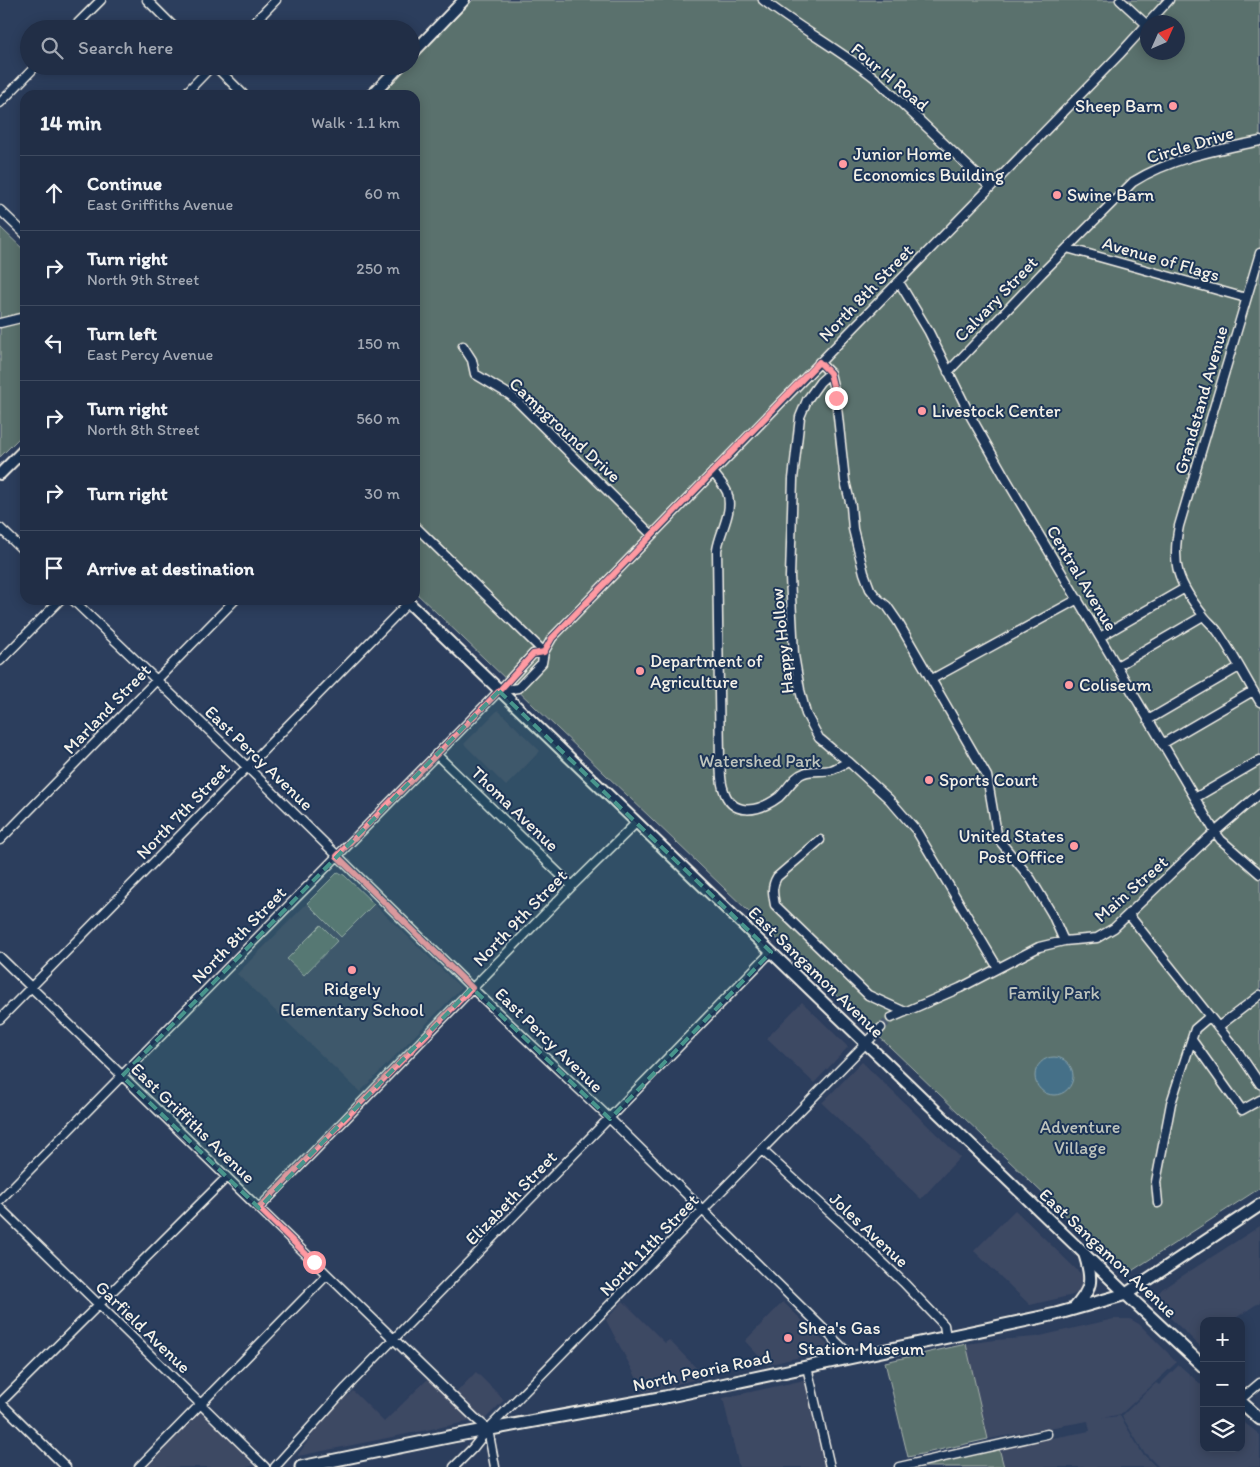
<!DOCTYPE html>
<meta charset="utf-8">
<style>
:root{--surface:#212e46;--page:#29364d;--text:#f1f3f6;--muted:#a2a8b3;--line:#3e4a5f}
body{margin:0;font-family:Itim,sans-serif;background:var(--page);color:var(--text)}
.controls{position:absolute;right:15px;bottom:15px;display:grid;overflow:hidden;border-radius:10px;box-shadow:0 2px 12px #0003}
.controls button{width:45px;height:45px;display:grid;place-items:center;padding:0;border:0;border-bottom:1px solid var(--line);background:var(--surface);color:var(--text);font:25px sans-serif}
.compass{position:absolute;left:1140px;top:15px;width:45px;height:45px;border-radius:50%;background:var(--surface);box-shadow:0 2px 12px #0003;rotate:45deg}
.stop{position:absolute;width:15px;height:15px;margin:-11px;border:4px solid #ff9aa2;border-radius:50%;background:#fff}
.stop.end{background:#ff9aa2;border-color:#fff;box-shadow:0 1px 5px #0008}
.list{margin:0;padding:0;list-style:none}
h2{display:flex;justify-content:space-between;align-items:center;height:65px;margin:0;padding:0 20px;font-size:21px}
h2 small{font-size:16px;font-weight:400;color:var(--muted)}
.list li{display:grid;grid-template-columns:32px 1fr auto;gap:15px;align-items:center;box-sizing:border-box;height:75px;padding:0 20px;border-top:1px solid var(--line)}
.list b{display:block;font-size:19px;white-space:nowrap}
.list p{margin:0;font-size:16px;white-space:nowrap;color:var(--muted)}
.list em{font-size:16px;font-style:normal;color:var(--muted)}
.icon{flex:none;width:28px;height:28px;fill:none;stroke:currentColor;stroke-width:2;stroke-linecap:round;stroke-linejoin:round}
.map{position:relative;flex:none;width:1260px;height:1467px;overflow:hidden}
.search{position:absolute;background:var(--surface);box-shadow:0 2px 12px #0003;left:20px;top:20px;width:400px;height:55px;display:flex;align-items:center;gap:12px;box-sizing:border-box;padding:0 18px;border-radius:28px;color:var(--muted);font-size:19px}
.panel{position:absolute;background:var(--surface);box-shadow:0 2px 12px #0003;left:20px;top:90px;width:400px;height:515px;border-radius:15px}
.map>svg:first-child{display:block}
.built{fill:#3e4964}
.green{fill:#5a716d;stroke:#a7b1aa;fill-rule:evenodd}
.water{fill:#447088;stroke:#8aa4ae}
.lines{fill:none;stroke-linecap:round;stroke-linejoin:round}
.minor-tunnel{stroke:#4a5972;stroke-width:8;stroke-dasharray:8 4;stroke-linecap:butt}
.minor-casing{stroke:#f4f1e8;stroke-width:11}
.secondary-casing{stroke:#f4f1e8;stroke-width:14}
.primary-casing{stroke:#f4f1e8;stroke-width:15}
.minor{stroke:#1d3557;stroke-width:8}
.secondary{stroke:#1d3557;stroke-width:10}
.primary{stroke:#1d3557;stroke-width:11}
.route{stroke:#ff9aa2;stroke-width:6}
.marked{fill:#48958c;fill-opacity:0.2;stroke:#48958c;stroke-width:4;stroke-dasharray:10 6;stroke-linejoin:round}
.poi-dot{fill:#ff9aa2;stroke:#1d3557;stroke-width:2}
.labels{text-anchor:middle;stroke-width:4;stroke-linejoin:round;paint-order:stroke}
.street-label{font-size:18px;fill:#f4f1e8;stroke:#1d3557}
.poi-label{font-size:18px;fill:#f4f1e8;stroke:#1d3557;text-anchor:start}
.park-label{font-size:18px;fill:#bec4bd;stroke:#1d3557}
</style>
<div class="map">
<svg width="1260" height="1467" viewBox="0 0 1260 1467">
<rect width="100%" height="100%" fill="#2c3e5d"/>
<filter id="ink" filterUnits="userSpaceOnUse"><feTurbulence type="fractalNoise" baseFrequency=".02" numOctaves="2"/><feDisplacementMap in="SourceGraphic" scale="10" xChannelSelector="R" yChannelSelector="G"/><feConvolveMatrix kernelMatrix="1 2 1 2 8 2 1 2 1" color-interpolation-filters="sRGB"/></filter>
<g filter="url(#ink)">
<path class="built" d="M498,710l42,41 -34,35 -42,-42z
M338,872l6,3 117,113 -101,104 -123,-118z
M802,1002l46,45 -34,36 -47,-45z
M862,1062l98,95 -39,42 -99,-96z
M1015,1210l67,65 1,10 -4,6 -6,4 -43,10 -56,-54z
M1260,1226v76l-29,19h-27v29l-45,-43 -2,-12 5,-6z
M623,1301l42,42 4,-3 36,37 -61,15 -38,-72z
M783,1302l49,47 -65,16 -22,-24z
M1114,1319h16l9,5 38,38 -56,52 -19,4 18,-2 22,37 14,14h-152l-5,-19 91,-17 -2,-10 -100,18 -22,-95 29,-4 41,-3z
M1179,1365l25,22v61h37v-28l19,15v32h-101l-16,-16 -21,-35 34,-33 3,2z
M435,1372l21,21 20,-21 28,28 -19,19 -14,2 -173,35v-1l29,-41 26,-23 31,31z
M805,1380l21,87h-87l-16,-69z
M202,1410l54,55 -10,2h-99z"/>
<path class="green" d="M473,0h787v1188l-133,86 -712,-682v-497h-35l28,-29h3v-3zM1148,22h30v30h-30z
M0,227l25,24v181l-25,25z
M338,872l6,3 30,29 -33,33 -34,-34z
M321,925l16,16 -33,34 -17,-16z
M966,1344l22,95 -80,18 -23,-95z
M999,1448l5,19h-86z"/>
<path class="water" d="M1035 1076a19 19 0 1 1 38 0a19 19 0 1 1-38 0Z"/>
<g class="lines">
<path class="minor-tunnel" d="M881,1028l10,-10"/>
<g class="minor-casing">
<path id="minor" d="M147,0l29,29
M763,0c36,28 77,50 112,78l115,109
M1120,0l26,24
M72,29l29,-29
M248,29l28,-29
M215,66l29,29
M184,95l28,-29
M0,103l36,-37
M0,210l25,24
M1067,248l179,50
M1260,253l-81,273c-8,39 -1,57 24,89 4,6 11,11 15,17 16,23 28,47 42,70
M899,282l30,50 42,85 34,60 210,355 6,8 39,34
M0,323l25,-6
M463,346l9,14 3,14 35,21 7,6 135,134
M819,362l11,11 6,25 9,83 6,25 2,23 11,44 6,16 8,10 9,7 11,16 89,154 10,58 2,6 32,39 21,35 12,27
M948,372l94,-99 91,-91c38,-24 83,-32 127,-41
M830,373l-10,9 -13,18 -7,17 -7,62 -3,98 4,78 6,35 6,24 13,24 13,11 17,13 40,37 27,31 82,138
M713,472c4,6 11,13 14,20 7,20 -7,38 -10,58l3,211c1,9 0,18 3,27 8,30 36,24 56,9 8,-7 15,-21 25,-24 8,-3 19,-1 27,-3 6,-2 12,-6 18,-8
M415,526l129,126
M0,528l25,24
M73,600l170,163 229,225 130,123 250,246
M1100,637l85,-49
M0,661l60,-61
M1117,666l86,-50
M932,679l146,-80
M499,691l19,-3 24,-25 2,-11 8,-14 567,-583 50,-55
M1148,720l91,-53
M1162,744l91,-53
M436,754l136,132
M1195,798l65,-38
M0,840l235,-240
M820,840l-43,37c-6,10 -4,17 -2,28l93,90 37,17
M1129,915l110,138 21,31
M0,957l475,461 13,11 7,38
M891,1018l69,-30 79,-41 25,-6 33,-3 17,-10 94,-90 52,-45
M0,1019l408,-416
M1218,1027l42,-32
M1192,1040l50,70 18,-10
M762,1150l84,77 57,55 41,43 2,12
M0,1200l499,-509 34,-37 11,-2
M1158,1203l-2,-21 15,-79 24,-74 14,-12
M0,1208l265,259
M259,1208l313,-322 65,-64
M807,1367l23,100
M1241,1399l19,-16
M0,1402l66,65
M0,1403l227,-226
M139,1467l188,-192
M275,1467l71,-79 425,-436
M454,1467l19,-19 15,-19 393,-401
M899,1467l148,-33"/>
</g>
<g class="secondary-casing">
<path id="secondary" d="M411,55l53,-55
M372,95l28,-29
M0,474l25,-25
M406,600l720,694"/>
</g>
<g class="primary-casing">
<path id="primary" d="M1126,1294l78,73
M1074,1309c18,-20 19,-29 11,-54
M1241,1402l19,17
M301,1467l152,-31 212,-39 391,-83 70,-20 134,-89"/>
</g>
<use href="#minor" class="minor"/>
<use href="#secondary" class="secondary"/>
<use href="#primary" class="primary"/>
</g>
</g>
<g class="lines" filter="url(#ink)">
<path class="route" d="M314,1262l-55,-54 213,-220 -135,-132 163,-166 33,-36 11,-2 8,-14 267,-276 11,11 6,25"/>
</g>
<path class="marked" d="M499,691l272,261 -161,167 -138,-131 -213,220 -137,-132z"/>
<g class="poi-dot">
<circle cx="1173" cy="106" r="5"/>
<circle cx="843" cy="164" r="5"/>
<circle cx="1057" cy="195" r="5"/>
<circle cx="922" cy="411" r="5"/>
<circle cx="640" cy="671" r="5"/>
<circle cx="1069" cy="685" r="5"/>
<circle cx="929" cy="780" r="5"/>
<circle cx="1074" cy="846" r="5"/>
<circle cx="352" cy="970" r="5"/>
<circle cx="788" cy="1338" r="5"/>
</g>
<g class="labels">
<g class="street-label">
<text transform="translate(890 77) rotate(40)" y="6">Four H Road</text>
<text transform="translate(1190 145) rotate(-17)" y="6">Circle Drive</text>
<text transform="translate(1161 259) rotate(16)" y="6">Avenue of Flags</text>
<text transform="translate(866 293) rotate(-46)" y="6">North 8th Street</text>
<text transform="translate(996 299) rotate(-46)" y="6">Calvary Street</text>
<text transform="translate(1201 400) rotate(-74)" y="6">Grandstand Avenue</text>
<text transform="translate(565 430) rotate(43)" y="6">Campground Drive</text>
<text transform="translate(1082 578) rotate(59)" y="6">Central Avenue</text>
<text transform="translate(782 641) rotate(-96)" y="6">Happy Hollow</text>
<text transform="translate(107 709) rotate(-46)" y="6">Marland Street</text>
<text transform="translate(259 758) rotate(44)" y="6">East Percy Avenue</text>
<text transform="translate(515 809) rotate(44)" y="6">Thoma Avenue</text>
<text transform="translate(183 811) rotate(-46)" y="6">North 7th Street</text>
<text transform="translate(1131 889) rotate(-41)" y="6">Main Street</text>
<text transform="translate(520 918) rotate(-46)" y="6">North 9th Street</text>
<text transform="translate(239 935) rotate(-46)" y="6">North 8th Street</text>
<text transform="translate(816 972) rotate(44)" y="6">East Sangamon Avenue</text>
<text transform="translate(549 1040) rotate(44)" y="6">East Percy Avenue</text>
<text transform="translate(193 1123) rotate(44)" y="6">East Griffiths Avenue</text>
<text transform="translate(511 1198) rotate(-46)" y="6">Elizabeth Street</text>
<text transform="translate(869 1230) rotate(43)" y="6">Joles Avenue</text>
<text transform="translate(649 1245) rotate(-46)" y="6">North 11th Street</text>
<text transform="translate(1108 1253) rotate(43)" y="6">East Sangamon Avenue</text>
<text transform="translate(143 1327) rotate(44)" y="6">Garfield Avenue</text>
<text transform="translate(702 1371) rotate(-12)" y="6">North Peoria Road</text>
</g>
<g class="poi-label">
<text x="1163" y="112" text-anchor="end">Sheep Barn</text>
<text x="853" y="160">Junior Home<tspan x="853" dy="21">Economics Building</tspan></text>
<text x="1067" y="201">Swine Barn</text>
<text x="932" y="417">Livestock Center</text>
<text x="650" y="667">Department of<tspan x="650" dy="21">Agriculture</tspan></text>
<text x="1079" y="691">Coliseum</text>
<text x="939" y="786">Sports Court</text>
<text x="1064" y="842" text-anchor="end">United States<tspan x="1064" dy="21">Post Office</tspan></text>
<text x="352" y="995" text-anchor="middle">Ridgely<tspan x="352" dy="21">Elementary School</tspan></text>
<text x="798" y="1334">Shea's Gas<tspan x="798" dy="21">Station Museum</tspan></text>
</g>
<g class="park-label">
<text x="760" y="767">Watershed Park</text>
<text x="1054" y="999">Family Park</text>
<text x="1080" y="1133">Adventure<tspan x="1080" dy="21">Village</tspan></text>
</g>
</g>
</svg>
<div class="controls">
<button>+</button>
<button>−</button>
<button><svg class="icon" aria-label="layers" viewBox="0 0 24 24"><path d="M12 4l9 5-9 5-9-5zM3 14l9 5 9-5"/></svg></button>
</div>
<svg class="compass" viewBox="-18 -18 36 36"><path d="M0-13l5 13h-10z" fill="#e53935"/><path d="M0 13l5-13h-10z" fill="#a2a8b3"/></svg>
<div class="stop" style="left:314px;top:1262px"></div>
<div class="stop end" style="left:836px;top:398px"></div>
<div class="search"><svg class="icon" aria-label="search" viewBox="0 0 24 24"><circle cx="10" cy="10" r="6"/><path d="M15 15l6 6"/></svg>Search here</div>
<section class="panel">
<h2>14 min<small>Walk · 1.1 km</small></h2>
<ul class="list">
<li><svg class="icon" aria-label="ahead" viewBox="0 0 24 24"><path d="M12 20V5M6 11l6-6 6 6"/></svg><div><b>Continue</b><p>East Griffiths Avenue</p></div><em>60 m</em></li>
<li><svg class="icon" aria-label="right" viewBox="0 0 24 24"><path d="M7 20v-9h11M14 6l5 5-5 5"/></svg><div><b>Turn right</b><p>North 9th Street</p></div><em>250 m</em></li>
<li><svg class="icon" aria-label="left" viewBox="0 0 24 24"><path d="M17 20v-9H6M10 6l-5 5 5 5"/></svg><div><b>Turn left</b><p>East Percy Avenue</p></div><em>150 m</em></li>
<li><svg class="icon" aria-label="right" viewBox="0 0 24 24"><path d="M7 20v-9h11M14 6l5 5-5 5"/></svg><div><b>Turn right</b><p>North 8th Street</p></div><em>560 m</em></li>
<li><svg class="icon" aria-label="right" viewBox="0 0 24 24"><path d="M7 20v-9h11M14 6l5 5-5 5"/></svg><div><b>Turn right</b></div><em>30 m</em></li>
<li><svg class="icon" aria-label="arrive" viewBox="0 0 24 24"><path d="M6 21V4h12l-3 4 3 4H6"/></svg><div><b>Arrive at destination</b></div></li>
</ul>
</section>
</div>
